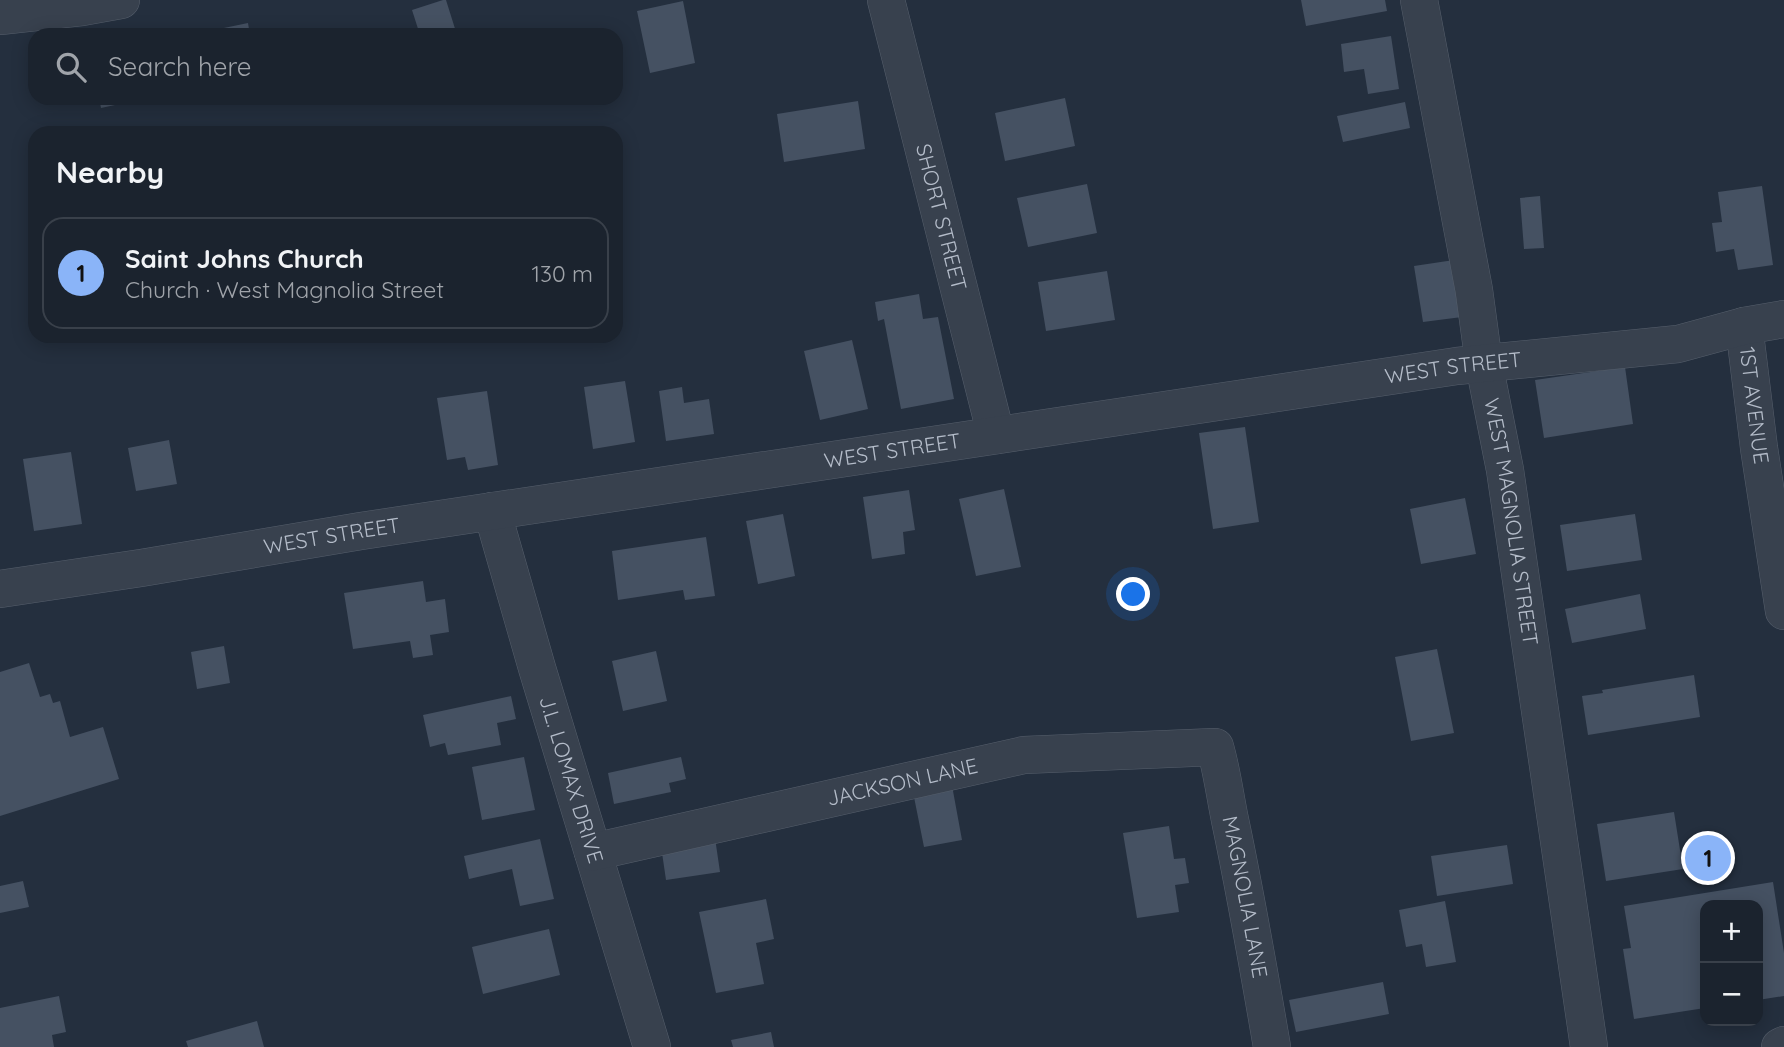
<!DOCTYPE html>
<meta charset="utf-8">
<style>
:root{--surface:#1b232e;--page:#242b36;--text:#f1f3f6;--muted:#a0a4aa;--line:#39404a;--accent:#8ab4f8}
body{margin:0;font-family:Quicksand,sans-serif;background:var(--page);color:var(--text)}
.controls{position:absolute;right:21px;bottom:21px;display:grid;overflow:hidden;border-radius:14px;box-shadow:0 4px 18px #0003}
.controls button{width:63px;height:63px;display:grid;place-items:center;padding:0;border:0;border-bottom:2px solid var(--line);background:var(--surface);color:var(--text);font:35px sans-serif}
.you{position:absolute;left:1134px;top:595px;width:24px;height:24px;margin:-18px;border:5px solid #fff;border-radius:50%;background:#1a73e8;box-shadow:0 0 0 10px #1a73e833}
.badge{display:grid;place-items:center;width:46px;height:46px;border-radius:50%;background:var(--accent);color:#111;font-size:23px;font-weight:700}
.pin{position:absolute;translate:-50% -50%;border:4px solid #fff;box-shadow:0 2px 7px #0006}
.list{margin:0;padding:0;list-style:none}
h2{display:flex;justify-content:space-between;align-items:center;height:91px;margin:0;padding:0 28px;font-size:30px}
h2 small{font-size:23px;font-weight:400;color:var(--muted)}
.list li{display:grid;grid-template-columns:46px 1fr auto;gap:21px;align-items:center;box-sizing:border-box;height:112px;margin:0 14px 14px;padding:0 14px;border:2px solid var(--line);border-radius:21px}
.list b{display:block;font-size:26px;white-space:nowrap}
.list p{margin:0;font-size:23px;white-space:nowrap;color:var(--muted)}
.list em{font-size:23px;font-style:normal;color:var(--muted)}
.icon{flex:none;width:38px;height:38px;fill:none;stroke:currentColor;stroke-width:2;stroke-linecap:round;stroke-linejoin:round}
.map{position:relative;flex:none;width:1784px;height:1047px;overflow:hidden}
.search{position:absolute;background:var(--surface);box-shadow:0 4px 18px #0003;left:28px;top:28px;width:595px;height:77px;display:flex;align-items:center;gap:18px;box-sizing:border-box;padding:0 24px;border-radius:21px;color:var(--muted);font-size:26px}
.panel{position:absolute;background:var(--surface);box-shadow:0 4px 18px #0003;left:28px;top:126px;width:595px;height:217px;border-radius:21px}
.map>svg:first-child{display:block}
.building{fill:#455162}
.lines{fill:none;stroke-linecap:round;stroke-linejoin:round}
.minor-casing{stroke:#565f6c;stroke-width:38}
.minor{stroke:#38414e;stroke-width:37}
.labels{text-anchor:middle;stroke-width:5;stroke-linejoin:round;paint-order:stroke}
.street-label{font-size:21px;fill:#b4bcc9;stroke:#1d2633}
</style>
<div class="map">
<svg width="1784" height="1047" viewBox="0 0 1784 1047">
<rect width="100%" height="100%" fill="#242f3e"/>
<path class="building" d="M443,0h3l11,35h-37l-8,-25z
M1301,0h84l2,11 -81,15z
M683,1l12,62 -45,10 -13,-62z
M248,23l2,12h-30l-1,-6z
M1391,36l8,53 -31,5 -4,-25 -20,3 -3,-28z
M99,98h44v1l-42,9z
M1065,98l10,48 -70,15 -10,-48z
M858,101l7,48 -81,13 -7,-48z
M1405,102l5,26 -67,14 -6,-26z
M1087,184l10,49 -69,14 -11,-49z
M1762,186l11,79 -35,5 -4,-21 -18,3 -4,-29 10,-1 -4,-30z
M1540,196l4,52 -20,1 -4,-51z
M1454,260l8,57 -39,5 -9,-56z
M1107,271l8,49 -69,11 -8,-49z
M919,294l4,25 15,-2 16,82 -53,10 -17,-90 -6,2 -3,-19z
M852,340l16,69 -48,11 -16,-69z
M1625,367l8,57 -89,14 -9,-58z
M625,381l10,61 -42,7 -9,-62z
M682,387l2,16 25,-4 5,35 -48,7 -7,-50z
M487,391l11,74 -30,5 -3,-13 -18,3 -10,-62z
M1245,427l14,95 -46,7 -14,-96z
M169,440l8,44 -41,7 -8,-43z
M71,452l11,72 -48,7 -11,-72z
M1004,489l17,78 -45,9 -17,-77z
M909,490l6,40 -12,2 2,22 -33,5 -9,-62z
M1465,498l11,56 -55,10 -11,-55z
M783,514l12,62 -37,8 -12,-63z
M1635,514l7,46 -75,11 -7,-46z
M706,537l9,59 -30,4 -2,-10 -65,10 -6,-49z
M423,581l3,21 19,-3 4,33 -19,3 3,20 -20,3 -3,-17 -57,8 -9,-56z
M1640,594l6,35 -74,14 -7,-34z
M224,646l6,37 -33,6 -6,-37z
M1437,649l17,84 -43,8 -16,-84z
M656,651l11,50 -44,10 -11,-50z
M29,663l11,34 10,-3 3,9 7,-2 10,36 33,-10 16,52 -119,37v-144z
M1694,675l6,42 -112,18 -6,-39 21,-3 -1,-3z
M511,696l5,23 -19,4 4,22 -53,10 -3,-12 -15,4 -7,-32z
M524,757l11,53 -53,10 -10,-53z
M681,757l5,22 -17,4 2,9 -57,12 -6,-31z
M951,780l11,60 -38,7 -12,-60z
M1674,812l9,57 -77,12 -9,-57z
M1169,826l5,33 11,-1 4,25 -14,2 4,27 -42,6 -14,-85z
M714,831l6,41 -54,8 -6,-41z
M540,839l14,60 -34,7 -8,-37 -43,10 -5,-23z
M1507,845l6,39 -76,12 -6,-40z
M23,881l6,26 -29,6v-27z
M1773,882l11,71v43l-26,4v-95h-53v103l-71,11 -11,-70 8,-1 -7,-42z
M766,899l8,40 -18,4 8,41 -48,9 -17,-81z
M1445,901l11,61 -30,5 -4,-23 -16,3 -7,-37z
M549,929l11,46 -77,19 -11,-47z
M1383,982l6,32 -93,18 -7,-32z
M59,996l7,36 -14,3 2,12h-54v-39z
M257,1021l7,26h-76l-2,-6z
M771,1032l3,15h-41l-2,-7z"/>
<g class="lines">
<g class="minor-casing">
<g id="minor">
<path id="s1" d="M886,0l110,435"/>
<path id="s2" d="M1419,0l55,290 10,74 21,106 84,577"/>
<path d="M0,16l82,-9 39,-7"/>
<path id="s3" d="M1744,326l15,122 25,163"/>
<path id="s4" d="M492,511l45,157 115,379"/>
<path id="s5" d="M0,589l141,-21 220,-37 1096,-165 221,-22 66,-18 40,-7"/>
<path id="s6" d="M593,852l431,-97 191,-8c7,24 10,49 15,73 16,76 29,151 42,227"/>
<path d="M1780,1047l4,-2"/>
</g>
</g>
<use href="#minor" class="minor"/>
</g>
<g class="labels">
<g class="street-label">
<text dy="7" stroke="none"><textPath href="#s1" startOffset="224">SHORT STREET</textPath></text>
<text dy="7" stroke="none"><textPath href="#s5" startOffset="1470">WEST STREET</textPath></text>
<text dy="7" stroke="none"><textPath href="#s3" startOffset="80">1ST AVENUE</textPath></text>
<text dy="7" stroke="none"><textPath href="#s5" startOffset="903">WEST STREET</textPath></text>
<text dy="7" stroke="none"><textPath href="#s2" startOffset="530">WEST MAGNOLIA STREET</textPath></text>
<text dy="7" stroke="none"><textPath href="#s5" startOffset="336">WEST STREET</textPath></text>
<text dy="7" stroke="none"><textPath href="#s4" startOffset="280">J.L. LOMAX DRIVE</textPath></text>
<text dy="7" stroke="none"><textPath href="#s6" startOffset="317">JACKSON LANE</textPath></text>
<text dy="7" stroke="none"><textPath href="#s6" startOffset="786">MAGNOLIA LANE</textPath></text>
</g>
</g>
</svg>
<div class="controls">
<button>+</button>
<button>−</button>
</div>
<div class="you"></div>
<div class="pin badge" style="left:1708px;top:858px">1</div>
<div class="search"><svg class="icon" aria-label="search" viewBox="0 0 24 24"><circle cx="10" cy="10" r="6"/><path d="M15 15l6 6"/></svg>Search here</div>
<section class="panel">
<h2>Nearby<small></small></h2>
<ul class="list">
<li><span class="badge">1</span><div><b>Saint Johns Church</b><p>Church · West Magnolia Street</p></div><em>130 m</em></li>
</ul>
</section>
</div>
